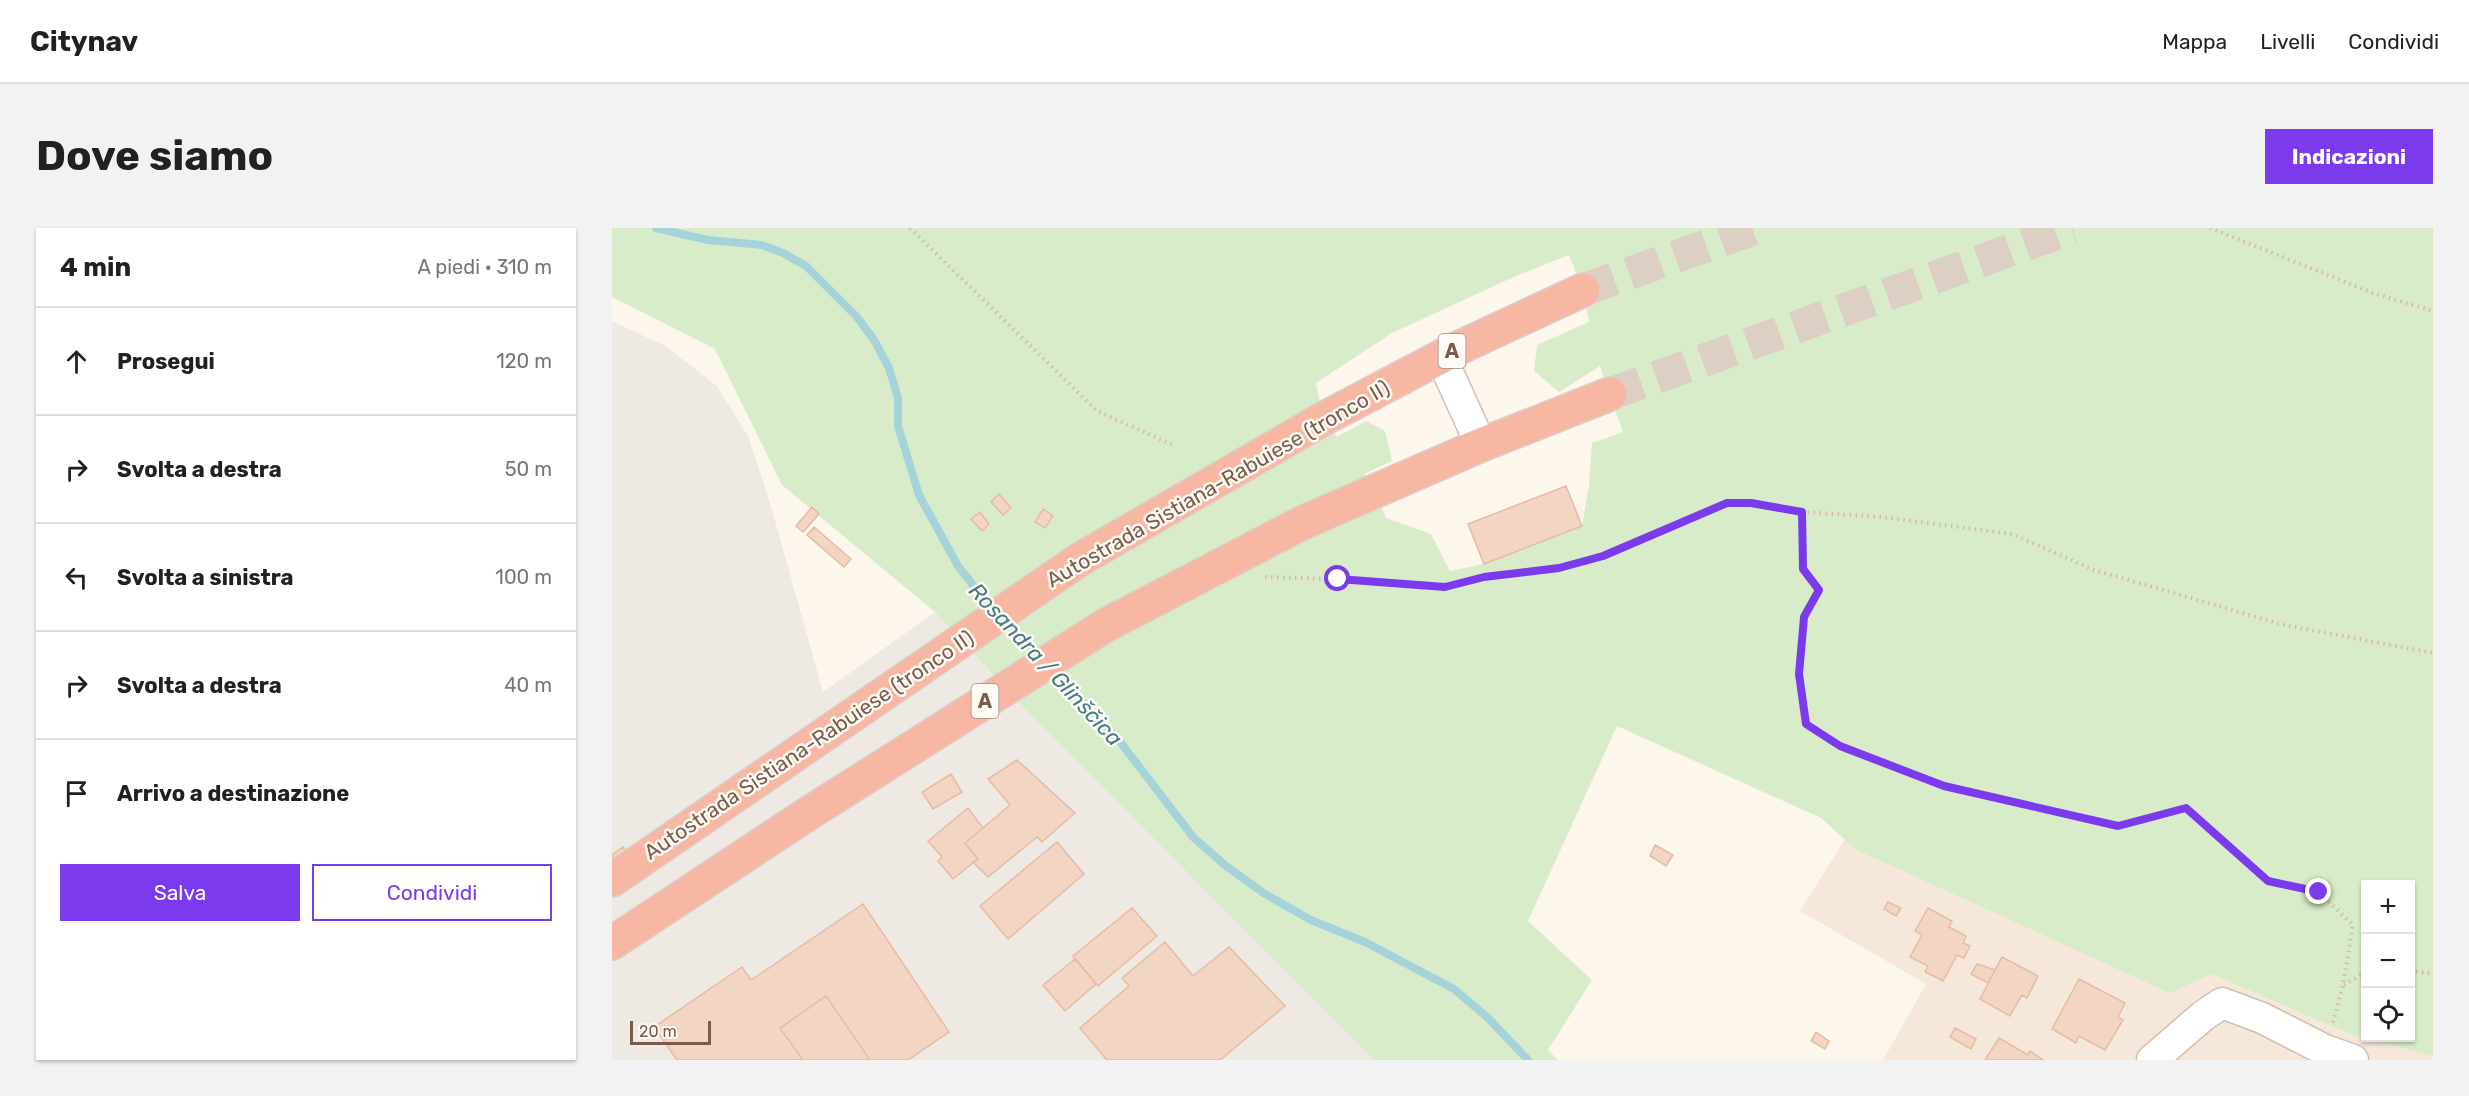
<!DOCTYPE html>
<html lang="it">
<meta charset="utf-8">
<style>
:root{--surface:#fff;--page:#f2f2f2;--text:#202124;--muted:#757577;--line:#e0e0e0;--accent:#7c3aed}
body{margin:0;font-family:Rubik,sans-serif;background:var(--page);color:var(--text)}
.controls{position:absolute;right:18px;bottom:18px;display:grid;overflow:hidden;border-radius:0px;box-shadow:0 2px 4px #0004}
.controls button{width:54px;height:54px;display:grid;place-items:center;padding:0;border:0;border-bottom:2px solid var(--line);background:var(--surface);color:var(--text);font:30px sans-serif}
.scale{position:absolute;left:18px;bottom:15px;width:81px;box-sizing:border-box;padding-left:6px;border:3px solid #7a5c4d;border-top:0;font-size:16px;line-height:21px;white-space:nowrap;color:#7a5c4d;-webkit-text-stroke:4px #fffaf3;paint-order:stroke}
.stop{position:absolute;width:18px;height:18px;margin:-14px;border:4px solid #7c3aed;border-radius:50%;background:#fff}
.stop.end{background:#7c3aed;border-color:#fff;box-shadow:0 2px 6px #0008}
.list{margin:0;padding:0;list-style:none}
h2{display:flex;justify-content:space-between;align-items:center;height:78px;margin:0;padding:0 24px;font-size:26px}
h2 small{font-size:20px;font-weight:400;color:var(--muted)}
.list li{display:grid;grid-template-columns:39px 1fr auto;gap:18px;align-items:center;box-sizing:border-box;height:108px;padding:0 24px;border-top:2px solid var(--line)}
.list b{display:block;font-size:22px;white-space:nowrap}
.list em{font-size:20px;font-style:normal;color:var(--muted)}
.actions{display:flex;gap:12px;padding:18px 24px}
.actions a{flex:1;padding:14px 0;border:2px solid var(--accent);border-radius:0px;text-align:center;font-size:21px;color:var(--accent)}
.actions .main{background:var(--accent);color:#fff}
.icon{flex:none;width:33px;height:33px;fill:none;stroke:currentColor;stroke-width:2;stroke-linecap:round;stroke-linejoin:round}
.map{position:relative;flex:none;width:1821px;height:832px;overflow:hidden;border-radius:0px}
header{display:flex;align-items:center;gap:36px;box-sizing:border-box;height:84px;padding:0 30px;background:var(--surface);border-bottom:2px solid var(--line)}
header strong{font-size:28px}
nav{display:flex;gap:33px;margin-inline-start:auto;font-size:21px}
.intro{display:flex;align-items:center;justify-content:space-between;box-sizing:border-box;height:144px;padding:0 36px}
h1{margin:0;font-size:42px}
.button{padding:15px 27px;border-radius:0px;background:var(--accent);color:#fff;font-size:21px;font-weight:700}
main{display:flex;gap:36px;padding:0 36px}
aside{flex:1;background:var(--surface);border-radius:0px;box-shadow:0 2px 4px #0004}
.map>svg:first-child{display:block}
.residential{fill:#f5e8da}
.industrial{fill:#efe9e4}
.green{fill:#d8ecc9;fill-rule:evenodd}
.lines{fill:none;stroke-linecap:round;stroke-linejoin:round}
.stream{stroke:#a5d3da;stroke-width:8}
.building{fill:#f3d5c3;stroke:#e6bba3;stroke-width:1.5}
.highway-tunnel{stroke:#dcd0c4;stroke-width:33;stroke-dasharray:33 16;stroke-linecap:butt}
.minor-casing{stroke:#d1beb0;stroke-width:33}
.highway-casing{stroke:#dad1cd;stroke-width:36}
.path{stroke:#d9b8a5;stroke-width:4;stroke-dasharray:1.5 4.5;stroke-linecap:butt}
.minor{stroke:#fff;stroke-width:30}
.highway{stroke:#f7b7a3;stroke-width:33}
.route{stroke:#7c3aed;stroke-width:8}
.labels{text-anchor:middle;stroke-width:5;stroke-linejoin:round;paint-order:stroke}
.shield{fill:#fffaf3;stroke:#a28b7f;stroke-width:1.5}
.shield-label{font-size:20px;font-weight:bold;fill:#7a5c4d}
.street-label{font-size:21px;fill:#7a5c4d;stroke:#fffaf3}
.water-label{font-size:22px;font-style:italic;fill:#437c86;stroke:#fffaf3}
</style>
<header>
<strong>Citynav</strong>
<nav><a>Mappa</a><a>Livelli</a><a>Condividi</a></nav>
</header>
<div class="intro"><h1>Dove siamo</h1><a class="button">Indicazioni</a></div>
<main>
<aside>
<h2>4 min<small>A piedi · 310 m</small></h2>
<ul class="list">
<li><svg class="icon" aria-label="ahead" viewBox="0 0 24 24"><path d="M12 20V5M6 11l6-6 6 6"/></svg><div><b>Prosegui</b></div><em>120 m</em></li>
<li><svg class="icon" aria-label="right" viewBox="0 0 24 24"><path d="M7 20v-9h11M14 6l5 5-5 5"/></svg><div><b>Svolta a destra</b></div><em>50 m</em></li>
<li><svg class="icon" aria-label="left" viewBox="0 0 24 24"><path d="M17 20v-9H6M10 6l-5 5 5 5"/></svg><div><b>Svolta a sinistra</b></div><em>100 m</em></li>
<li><svg class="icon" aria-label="right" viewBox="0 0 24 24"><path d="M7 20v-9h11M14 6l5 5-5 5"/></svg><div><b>Svolta a destra</b></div><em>40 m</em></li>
<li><svg class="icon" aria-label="arrive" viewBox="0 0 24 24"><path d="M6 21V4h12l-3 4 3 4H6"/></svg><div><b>Arrivo a destinazione</b></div></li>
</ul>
<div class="actions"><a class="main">Salva</a><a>Condividi</a></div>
</aside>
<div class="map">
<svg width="1821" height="832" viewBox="0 0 1821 832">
<rect width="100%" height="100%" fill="#fdf6ec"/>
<path class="residential" d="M1233,611l10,10 356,125 141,61 81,21v4h-550l43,-76 -126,-73z"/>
<path class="industrial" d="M0,93l53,25 52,40 31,50 22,67 53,189 112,-80 92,99 346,349h-761z"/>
<path class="green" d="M0,0h1821v828l-81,-21 -141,-61 -41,19 -315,-144 -34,-31 -204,-92 -89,195 64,59 -44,70 10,10h-185l-346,-349 -92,-99 -153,-127 -67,-136 -103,-52zM957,27l14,35 6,32 -52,23 -3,26 25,21 41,-26 23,66 -31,11 -3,42 -7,41 -98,38 -34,7 -19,-37 -45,-16 -11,-28 -11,-16 28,-13 -7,-30 -19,-10 -29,16 -14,-18 -7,-36 76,-50 126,-58zM1754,656h44v154h-44z"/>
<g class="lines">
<path class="stream" d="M44,0l52,12 54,5 21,8 23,13 51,51 17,23 15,28 9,30v28l21,69 39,71 35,44
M392,393l37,38
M439,440l70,75 72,94 33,29 39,28 46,26 54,22 89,47 33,28 41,43"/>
</g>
<path class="building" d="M954,258l16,40 -98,38 -16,-40z
M387,266l12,14 -8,7 -12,-13z
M200,279l7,7 -16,18 -7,-6z
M431,281l10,7 -8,12 -10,-6z
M368,284l9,12 -7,7 -11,-12z
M202,299l37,32 -7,8 -37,-32z
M405,532l58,53 -33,29 -5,-5 -49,40 -15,-15 5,-3 -13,-16 45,-38 -22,-26z
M339,546l11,18 -29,17 -11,-17z
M356,580l15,20 -18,15 13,16 -25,20 -15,-18 4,-4 -14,-16z
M445,614l27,32 -76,65 -28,-33z
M1043,617l18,10 -7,11 -16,-10z
M11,619l5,8 -16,11v-11z
M1276,674l13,6 -5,8 -12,-7z
M251,676l86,128 -41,28h-38l-44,-64 -46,32 23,32h-126l-23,-33 88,-60 9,13z
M520,680l25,28 -59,50 -25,-30z
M1316,680l24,13 -3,6 17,9 -3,7 7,3 -6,12 -7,-3 -14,26 -18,-9 3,-6 -18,-9 12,-22 -7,-4z
M553,714l28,34 36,-29 56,59 -65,54h-113l-27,-32 49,-42 -7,-8z
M1390,729l36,19 -11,22 -5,-3 -12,21 -30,-17z
M463,731l21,25 -31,27 -22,-26z
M1365,736l18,6 -7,13 -17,-9z
M1467,751l46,24 -7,14 5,3 -18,30 -26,-14 -3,7 -24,-14z
M214,768l44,64h-67l-23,-32z
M1343,800l21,11 -5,10 -21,-12z
M1204,804l13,9 -4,8 -14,-8z
M1387,810l29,17 2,-4 13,9h-58z"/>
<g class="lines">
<path class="highway-tunnel" d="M971,62l173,-62
M998,166l462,-166"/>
<g class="minor-casing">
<path id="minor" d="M829,129l40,88
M1540,832l51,-44 19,-13 40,15 63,32 28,10"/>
</g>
<g class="highway-casing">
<path id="highway" d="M0,652l467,-320 244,-141 131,-69 129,-60
M0,715l194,-128 300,-190 196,-102 179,-78 129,-51"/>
</g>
<path class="path" d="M298,0l187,183 76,34
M1598,0l163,65 60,18
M1190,284l1,57 16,21 -15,27 -5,57 7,50 34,22 104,40 174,40 67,-18 83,73 51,11 34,33 -10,60 -10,38
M653,349l73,2 107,8 39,-10 75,-9 44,-12 124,-53h24l51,9 80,5 130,17 82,36 190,55 149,28
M1798,743l23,3
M1732,757l22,-13"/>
<use href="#minor" class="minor"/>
<use href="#highway" class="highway"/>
</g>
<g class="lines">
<path class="route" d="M726,351l107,8 39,-10 75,-9 44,-12 124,-53h24l51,9 1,57 16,21 -15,27 -5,57 7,50 34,22 104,40 174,40 68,-18 82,73 51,11"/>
</g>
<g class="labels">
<g class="shield">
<rect x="826.5" y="106" width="27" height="34" rx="4.5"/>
<rect x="359.5" y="456" width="27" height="34" rx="4.5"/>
</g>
<g class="shield-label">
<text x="840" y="130">A</text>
<text x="373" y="480">A</text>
</g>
<g class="street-label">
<text transform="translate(606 256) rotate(-30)" y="7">Autostrada Sistiana-Rabuiese (tronco II)</text>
<text transform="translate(197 517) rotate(-34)" y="7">Autostrada Sistiana-Rabuiese (tronco II)</text>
</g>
<g class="water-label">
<text transform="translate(434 436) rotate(47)" y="8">Rosandra / Glinščica</text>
</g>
</g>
</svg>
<div class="controls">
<button>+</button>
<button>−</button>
<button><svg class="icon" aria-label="locate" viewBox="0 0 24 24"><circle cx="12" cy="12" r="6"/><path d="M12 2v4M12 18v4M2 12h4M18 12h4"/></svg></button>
</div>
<div class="scale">20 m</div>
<div class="stop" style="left:726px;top:351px"></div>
<div class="stop end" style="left:1707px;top:664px"></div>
</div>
</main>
